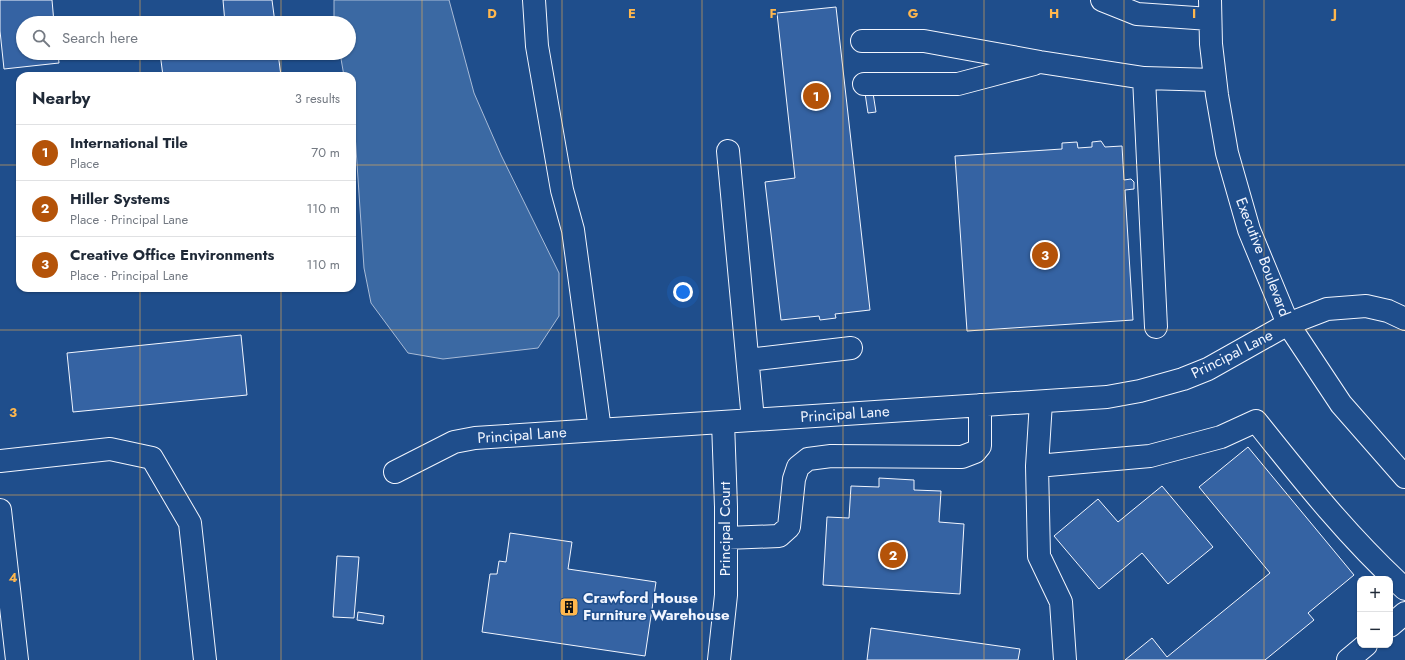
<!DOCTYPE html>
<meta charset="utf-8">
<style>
:root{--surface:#fff;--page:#f6f6f7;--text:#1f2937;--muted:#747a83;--line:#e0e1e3;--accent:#b45309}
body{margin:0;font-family:Jost,sans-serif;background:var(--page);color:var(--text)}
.controls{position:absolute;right:12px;bottom:12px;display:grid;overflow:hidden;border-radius:8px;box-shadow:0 1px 3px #0004}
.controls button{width:36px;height:36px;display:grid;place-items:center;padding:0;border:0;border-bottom:1px solid var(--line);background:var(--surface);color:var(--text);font:20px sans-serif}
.you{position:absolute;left:683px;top:292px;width:14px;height:14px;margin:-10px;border:3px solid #fff;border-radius:50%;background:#1a73e8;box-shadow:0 0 0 6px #1a73e833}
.badge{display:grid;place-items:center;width:26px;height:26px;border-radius:50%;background:var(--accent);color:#fff;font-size:13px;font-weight:700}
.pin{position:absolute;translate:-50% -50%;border:2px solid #fff;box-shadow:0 1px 4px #0006}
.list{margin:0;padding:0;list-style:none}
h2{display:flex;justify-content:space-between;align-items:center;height:52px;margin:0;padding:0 16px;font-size:17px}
h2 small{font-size:13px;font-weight:400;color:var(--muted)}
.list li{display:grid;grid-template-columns:26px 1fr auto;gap:12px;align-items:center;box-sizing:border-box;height:56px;padding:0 16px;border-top:1px solid var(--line)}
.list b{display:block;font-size:15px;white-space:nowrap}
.list p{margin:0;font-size:13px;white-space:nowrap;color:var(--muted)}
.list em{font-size:13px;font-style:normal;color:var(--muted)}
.icon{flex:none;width:22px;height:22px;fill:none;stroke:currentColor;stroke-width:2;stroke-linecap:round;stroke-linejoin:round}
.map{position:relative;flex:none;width:1405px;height:660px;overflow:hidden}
.search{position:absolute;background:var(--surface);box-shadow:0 1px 3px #0004;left:16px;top:16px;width:340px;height:44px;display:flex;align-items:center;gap:10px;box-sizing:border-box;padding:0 14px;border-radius:22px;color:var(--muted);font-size:15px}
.panel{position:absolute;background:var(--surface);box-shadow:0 1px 3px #0004;left:16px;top:72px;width:340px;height:220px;border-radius:12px}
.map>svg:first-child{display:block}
.water{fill:#3b69a3;stroke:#a8bbd7}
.building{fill:#3563a3;stroke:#f2f6ff}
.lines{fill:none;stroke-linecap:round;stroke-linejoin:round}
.minor-casing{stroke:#f2f6ff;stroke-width:24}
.minor{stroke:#1f4e8c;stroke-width:22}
.grid{fill:none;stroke:#ffb74d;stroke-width:1;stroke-opacity:0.55}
.labels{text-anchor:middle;stroke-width:3;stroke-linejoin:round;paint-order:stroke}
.street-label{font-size:15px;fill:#f2f6ff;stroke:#1f4e8c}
.poi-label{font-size:15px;font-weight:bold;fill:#f2f6ff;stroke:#1f4e8c;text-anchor:start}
.grid-label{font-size:13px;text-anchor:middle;font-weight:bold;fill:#ffb74d;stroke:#1f4e8c;stroke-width:3;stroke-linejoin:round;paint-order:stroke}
</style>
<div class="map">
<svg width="1405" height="660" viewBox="0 0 1405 660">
<rect width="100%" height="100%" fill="#1f4e8c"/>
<path class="water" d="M334,0h115l25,93 27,62 58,118v43l-21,32 -95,11 -35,-6 -37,-50 -7,-35 -9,-134 -3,-18v-40h-8l-4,-23h9v-30h-15z"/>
<path class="building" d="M0,0h52l2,23h-31v30h35l1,10 -55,6 -4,-38z
M223,0h49l3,23h-50z
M836,7l34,303 -35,4 1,4 -16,2 -1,-4 -38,4 -16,-138 30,-4 -18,-165z
M160,53h118l3,23h-118z
M865,93h8l3,19 -8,1z
M1101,141l4,6 17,-1 2,34 7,-1 3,3v7l-9,1 8,130 -166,11 -12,-175 107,-7v-6l15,-1 1,6 14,-1v-5z
M241,335l6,60 -174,17 -6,-59z
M1248,447l106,128 -46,38 6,7 -49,40h-140l27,-22 15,19 103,-84 -71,-86z
M879,478l35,2v10l27,1 -2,31 25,2 -4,70 -137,-9 4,-68 22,1 2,-32 28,1z
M1162,486l51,61 -45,37 -26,-31 -43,36 -45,-53 44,-37 20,23z
M510,533l62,9 -4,27 88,13 -11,74 -163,-24 8,-58h7l2,-13 7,1z
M337,556l22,1 -5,61 -21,-1z
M358,612l26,4 -1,8 -26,-4z
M871,628l149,21 -2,11h-151z"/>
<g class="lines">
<g class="minor-casing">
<path id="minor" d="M534,0l3,46 25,144 11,40 27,200
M1102,0l35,14 73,5
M1210,0l1,44 6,51 10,58 22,77 39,94 53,80 64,73
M862,41h62l116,21 104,16 71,2
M1144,78l12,249
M864,84h94l76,-20
M728,151l25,269
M748,360l103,-12
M1041,402l-4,64 2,90 22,46 4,58
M0,461l110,-12 42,9 38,65 15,137
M1037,466l113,-10 71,-19 35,-16c47,59 93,117 149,168
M395,472l59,-30 21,-4 632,-41 33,-6 43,-12 25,-10 80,-45 39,-15 39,-3 22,5 17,8
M0,510l17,150
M726,538l53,-2 10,-9 5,-48 4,-12 10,-8 23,-3 131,1 13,-5 5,-6v-41
M1390,626l15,-13
M719,660l7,-65v-88l-3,-85
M1348,660l18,-15"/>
</g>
<use href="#minor" class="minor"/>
</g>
<path class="grid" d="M140,0v23M281,0v23M422,0v660M562,0v660M702,0v660M843,0v660M984,0v660M1124,0v660M1264,0v660M140,53v23M281,53v23M0,165h20M352,165h1053M140,288v372M281,288v372M0,330h1405M0,495h1405"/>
<defs>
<g id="building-square" transform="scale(1)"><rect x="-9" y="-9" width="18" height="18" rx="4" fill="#ffb74d" stroke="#1f4e8c"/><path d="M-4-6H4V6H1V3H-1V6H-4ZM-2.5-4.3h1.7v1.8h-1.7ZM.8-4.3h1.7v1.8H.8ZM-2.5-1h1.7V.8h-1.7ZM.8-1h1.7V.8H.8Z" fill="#111"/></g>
</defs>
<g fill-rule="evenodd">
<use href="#building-square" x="569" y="607"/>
</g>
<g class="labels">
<g class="street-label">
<text transform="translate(1263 257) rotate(69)" y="5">Executive Boulevard</text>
<text transform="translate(1232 354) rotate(-27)" y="5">Principal Lane</text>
<text transform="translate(845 414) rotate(-4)" y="5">Principal Lane</text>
<text transform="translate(522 435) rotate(-4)" y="5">Principal Lane</text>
<text transform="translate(725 529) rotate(-90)" y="5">Principal Court</text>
</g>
<g class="poi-label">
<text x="583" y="603">Crawford House<tspan x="583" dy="17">Furniture Warehouse</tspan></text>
</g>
</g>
<g class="grid-label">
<text x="492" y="18">D</text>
<text x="632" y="18">E</text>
<text x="773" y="18">F</text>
<text x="913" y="18">G</text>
<text x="1054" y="18">H</text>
<text x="1194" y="18">I</text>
<text x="1335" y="18">J</text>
<text x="13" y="417">3</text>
<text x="13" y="582">4</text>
</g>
</svg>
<div class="controls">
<button>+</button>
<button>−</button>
</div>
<div class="you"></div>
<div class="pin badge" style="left:816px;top:96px">1</div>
<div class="pin badge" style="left:893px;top:555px">2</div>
<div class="pin badge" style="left:1045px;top:255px">3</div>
<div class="search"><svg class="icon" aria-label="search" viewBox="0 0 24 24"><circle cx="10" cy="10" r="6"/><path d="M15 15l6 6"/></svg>Search here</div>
<section class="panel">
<h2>Nearby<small>3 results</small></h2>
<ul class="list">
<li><span class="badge">1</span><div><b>International Tile</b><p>Place</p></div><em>70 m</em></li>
<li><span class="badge">2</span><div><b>Hiller Systems</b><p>Place · Principal Lane</p></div><em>110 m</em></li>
<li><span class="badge">3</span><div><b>Creative Office Environments</b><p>Place · Principal Lane</p></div><em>110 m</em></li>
</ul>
</section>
</div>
